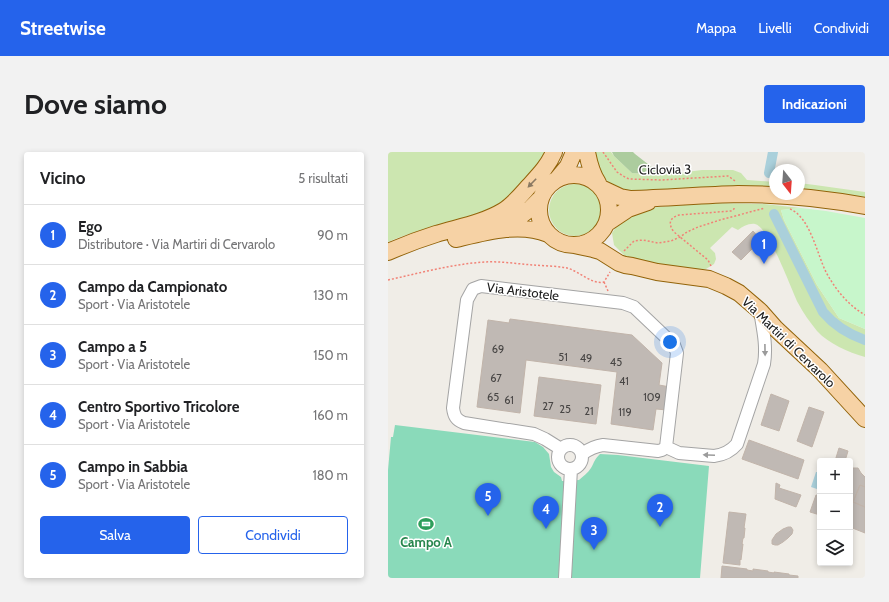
<!DOCTYPE html>
<html lang="it">
<meta charset="utf-8">
<style>
:root{--surface:#fff;--page:#f2f2f2;--text:#202124;--muted:#757577;--line:#e0e0e0;--accent:#2563eb}
body{margin:0;font-family:Cabin,sans-serif;background:var(--page);color:var(--text)}
.controls{position:absolute;right:12px;bottom:12px;display:grid;overflow:hidden;border-radius:4px;box-shadow:0 2px 6px #0003}
.controls button{width:36px;height:36px;display:grid;place-items:center;padding:0;border:0;border-bottom:1px solid var(--line);background:var(--surface);color:var(--text);font:20px sans-serif}
.compass{position:absolute;left:381px;top:12px;width:36px;height:36px;border-radius:50%;background:var(--surface);box-shadow:0 2px 6px #0003;rotate:163deg}
.you{position:absolute;left:282px;top:190px;width:14px;height:14px;margin:-10px;border:3px solid #fff;border-radius:50%;background:#1a73e8;box-shadow:0 0 0 6px #1a73e833}
.badge{display:grid;place-items:center;width:26px;height:26px;border-radius:50%;background:var(--accent);color:#fff;font-size:13px;font-weight:700}
.pin{position:absolute;translate:-50% -33px;filter:drop-shadow(0 1px 2px #0008)}
.pin::after{content:'';position:absolute;top:21px;width:14px;height:12px;background:inherit;clip-path:polygon(0 0,100% 0,50% 100%)}
.list{margin:0;padding:0;list-style:none}
h2{display:flex;justify-content:space-between;align-items:center;height:52px;margin:0;padding:0 16px;font-size:17px}
h2 small{font-size:13px;font-weight:400;color:var(--muted)}
.list li{display:grid;grid-template-columns:26px 1fr auto;gap:12px;align-items:center;box-sizing:border-box;height:60px;padding:0 16px;border-top:1px solid var(--line)}
.list b{display:block;font-size:15px;white-space:nowrap}
.list p{margin:0;font-size:13px;white-space:nowrap;color:var(--muted)}
.list em{font-size:13px;font-style:normal;color:var(--muted)}
.actions{display:flex;gap:8px;padding:12px 16px}
.actions a{flex:1;padding:9px 0;border:1px solid var(--accent);border-radius:4px;text-align:center;font-size:14px;color:var(--accent)}
.actions .main{background:var(--accent);color:#fff}
.icon{flex:none;width:22px;height:22px;fill:none;stroke:currentColor;stroke-width:2;stroke-linecap:round;stroke-linejoin:round}
.map{position:relative;flex:none;width:477px;height:426px;overflow:hidden;border-radius:4px}
header{display:flex;align-items:center;gap:24px;box-sizing:border-box;height:56px;padding:0 20px;background:var(--accent);color:#fff}
header strong{font-size:19px}
nav{display:flex;gap:22px;margin-inline-start:auto;font-size:14px}
.intro{display:flex;align-items:center;justify-content:space-between;box-sizing:border-box;height:96px;padding:0 24px}
h1{margin:0;font-size:28px}
.button{padding:10px 18px;border-radius:4px;background:var(--accent);color:#fff;font-size:14px;font-weight:700}
main{display:flex;gap:24px;padding:0 24px}
aside{flex:1;background:var(--surface);border-radius:4px;box-shadow:0 2px 6px #0003}
.map>svg:first-child{display:block}
.grass{fill:#cce6b0}
.forest{fill:#accc9e}
.park{fill:#c7f6cb}
.pitch{fill:#8adaba}
.water{fill:#aad0db}
.lines{fill:none;stroke-linecap:round;stroke-linejoin:round}
.canal{stroke:#aad0db;stroke-width:10}
.building{fill:#c0b9b4;stroke:#c1b4aa}
.minor-casing{stroke:#a4a4a4;stroke-width:14}
.major-casing{stroke:#926309;stroke-width:18}
.path{stroke:#f18276;stroke-width:1.5;stroke-dasharray:2 2;stroke-linecap:butt}
.minor{stroke:#fff;stroke-width:12}
.major{stroke:#f6d2a5;stroke-width:16}
.oneway{fill:#8b7962}
.oneway2{fill:#9b9b9b}
.labels{text-anchor:middle;stroke-width:3;stroke-linejoin:round;paint-order:stroke}
.number-label{font-size:11px;fill:#484645}
.street-label{font-size:13px;fill:#202020;stroke:#fff}
.leisure-label{font-size:13px;font-weight:bold;fill:#27864d;stroke:#fff}
</style>
<header>
<strong>Streetwise</strong>
<nav><a>Mappa</a><a>Livelli</a><a>Condividi</a></nav>
</header>
<div class="intro"><h1>Dove siamo</h1><a class="button">Indicazioni</a></div>
<main>
<aside>
<h2>Vicino<small>5 risultati</small></h2>
<ul class="list">
<li><span class="badge">1</span><div><b>Ego</b><p>Distributore · Via Martiri di Cervarolo</p></div><em>90 m</em></li>
<li><span class="badge">2</span><div><b>Campo da Campionato</b><p>Sport · Via Aristotele</p></div><em>130 m</em></li>
<li><span class="badge">3</span><div><b>Campo a 5</b><p>Sport · Via Aristotele</p></div><em>150 m</em></li>
<li><span class="badge">4</span><div><b>Centro Sportivo Tricolore</b><p>Sport · Via Aristotele</p></div><em>160 m</em></li>
<li><span class="badge">5</span><div><b>Campo in Sabbia</b><p>Sport · Via Aristotele</p></div><em>180 m</em></li>
</ul>
<div class="actions"><a class="main">Salva</a><a>Condividi</a></div>
</aside>
<div class="map">
<svg width="477" height="426" viewBox="0 0 477 426">
<rect width="100%" height="100%" fill="#f0ede7"/>
<path class="grass" d="M0,0h157c-13,21 -40,53 -63,61 -19,8 -39,11 -59,17 -12,3 -24,7 -35,12z
M205,0h18l3,4 18,17 30,2 40,-5h31l8,3 6,7 28,2v6l-138,5c-5,-1 -11,-1 -16,-3 -16,-6 -24,-22 -28,-38z
M411,31l16,2 50,7v5l-66,-7z
M161 58a26 26 0 1 1 52 0a26 26 0 1 1-52 0Z
M321,51l55,1 37,4 -20,2 3,10 33,65 22,33 26,11v28c-17,-5 -36,-13 -48,-26 -7,-9 -14,-18 -19,-28 -7,-14 -29,-76 -43,-79 -6,-1 -13,3 -17,6l-6,-3 -22,21 5,5 1,6 -2,5 -8,5 -10,1 -55,-7 -15,-6 -12,-12 -2,-12 6,-9 12,-10 17,-6z"/>
<path class="forest" d="M224,0h21l2,2 27,21 -30,-2 -18,-17z"/>
<path class="park" d="M413,56l25,3 39,7v111l-26,-11 -22,-33 -33,-65 -3,-10z"/>
<path class="pitch" d="M7,273l140,17 8,5 6,7 2,13 3,5 7,5 1,4 17,-1c4,-4 9,-7 12,-12 4,-7 3,-8 9,-14l18,1 91,11 -9,112h-312v-108l3,-33h2z"/>
<path class="water" d="M432,318v20l-9,-3 5,-15h1z"/>
<g class="lines">
<path class="canal" d="M381,21l4,-21
M386,62l49,98c11,13 25,22 42,28"/>
</g>
<path class="building" d="M365,79l8,9 -20,20 -9,-8z
M122,167l122,16 30,28 -3,22 11,2 -3,23 -11,-1 -3,21 -42,-6 6,-52 -91,-12 -6,53 -43,-6 11,-87 21,3z
M151,225l62,8 -5,39 -62,-8z
M383,242l18,7 -10,30 -18,-6z
M421,255l15,5 -12,35 -15,-6z
M361,288l55,20 -6,19 -56,-20z
M451,296l9,3 -3,10h-10z
M464,316h6l3,5 4,4v10l-5,-2 -7,17 12,5v26l-15,-6v-56z
M388,331l4,2 -1,3 22,7 -5,12 -21,-8z
M472,333l5,2v20l-12,-5z
M428,343l4,1v19l-10,-3z
M341,360l17,2 -2,14h1l-1,10h-1l-1,6h1l-2,16 -1,-1v6l-17,-2z
M400,375h3l2,3 -1,4 -4,4 -5,4 -5,3h-3l-3,-1v-4l4,-6 7,-5z
M334,414l25,3v1l6,1v-2l15,2v1l6,1v-1l15,2v1l9,1v2h-77z"/>
<g class="lines">
<g class="minor-casing">
<path id="minor" d="M170 305a12 12 0 1 1 24 0a12 12 0 1 1-24 0Z
M278,295l13,6 35,3c9,-1 17,-5 23,-12l27,-80c3,-18 -1,-35 -4,-53
M173,297l-16,-10 -11,-5 -70,-11c-8,-3 -10,-7 -11,-15l14,-108 6,-11 8,-3 142,17 11,4 40,38 3,8 -11,94 -4,3 -4,1 -55,-6c-8,1 -14,4 -21,9
M177,426l6,-109"/>
</g>
<g class="major-casing">
<path id="major" d="M199,0c2,11 5,22 11,31
M151 58a35 35 0 1 1 70 0a35 35 0 1 1-70 0Z
M170,26l10,-12 6,-14
M215,37l17,8 11,2c36,-1 71,-4 107,-5 42,0 85,4 127,12
M219,71l21,-14 20,-7
M112,74l17,-7 14,-11 10,-10
M68,87c29,-7 64,-17 92,-5
M186,93l19,4 7,2 19,12 6,2 7,1 25,6 52,7 17,7 13,7 21,18 15,17 45,42 45,49
M0,100c16,-7 32,-13 48,-18 23,-7 47,-11 67,-23 10,-6 18,-16 26,-25 10,-11 19,-20 25,-34"/>
</g>
<path class="path" d="M215,0l14,20 6,4 6,3 32,1 67,-4 3,2 4,3
M402,57c20,8 27,45 36,63 9,17 22,33 39,43
M236,99l10,-10 9,-1 15,3 13,-2 9,-4 7,-5 11,-5 22,-7 45,-12
M323,114l-3,-6 -34,-28c-6,-8 -5,-14 5,-17l52,-4 3,-2v-3
M0,128c32,-7 64,-16 97,-18 15,-1 33,2 49,3 11,1 23,1 33,3 12,3 25,17 37,14l6,-10
M216,130l4,9"/>
<use href="#minor" class="minor"/>
<use href="#major" class="major"/>
</g>
<defs><path id="oneway-solid" d="M-6-.8H1V-3.2L6.5 0L1 3.2V.8H-6Z"/></defs>
<use class="oneway" href="#oneway-solid" transform="translate(144 31) rotate(134)"/>
<g class="oneway2">
<use href="#oneway-solid" transform="translate(377 198) rotate(89)"/>
<use href="#oneway-solid" transform="translate(321 303) rotate(-178)"/>
</g>
<defs>
<g id="stadium-bare" transform="scale(1.2)"><path d="M0-5a6.5 5 0 1 0 0 10a6.5 5 0 1 0 0-10ZM-3.5-1.8h7v3.6h-7Z" fill="#2e9e5b" stroke="#fff" stroke-width="2.5" paint-order="stroke"/></g>
</defs>
<g fill-rule="evenodd">
<use href="#stadium-bare" x="38" y="372"/>
</g>
<g class="labels">
<g class="number-label">
<text x="110" y="201">69</text>
<text x="175" y="209">51</text>
<text x="198" y="210">49</text>
<text x="228" y="214">45</text>
<text x="108" y="230">67</text>
<text x="236" y="233">41</text>
<text x="105" y="249">65</text>
<text x="264" y="249">109</text>
<text x="121" y="252">61</text>
<text x="160" y="258">27</text>
<text x="177" y="261">25</text>
<text x="201" y="263">21</text>
<text x="237" y="264">119</text>
</g>
<g class="street-label">
<text transform="translate(277 17) rotate(-1)" y="5">Ciclovia 3</text>
<text transform="translate(135 139) rotate(7)" y="5">Via Aristotele</text>
<text transform="translate(401 190) rotate(44)" y="5">Via Martiri di Cervarolo</text>
</g>
<g class="leisure-label">
<text x="38" y="395">Campo A</text>
</g>
</g>
</svg>
<div class="controls">
<button>+</button>
<button>−</button>
<button><svg class="icon" aria-label="layers" viewBox="0 0 24 24"><path d="M12 4l9 5-9 5-9-5zM3 14l9 5 9-5"/></svg></button>
</div>
<svg class="compass" viewBox="-18 -18 36 36"><path d="M0-13l5 13h-10z" fill="#e53935"/><path d="M0 13l5-13h-10z" fill="#757577"/></svg>
<div class="you"></div>
<div class="pin badge" style="left:376px;top:112px">1</div>
<div class="pin badge" style="left:272px;top:375px">2</div>
<div class="pin badge" style="left:206px;top:398px">3</div>
<div class="pin badge" style="left:158px;top:377px">4</div>
<div class="pin badge" style="left:100px;top:364px">5</div>
</div>
</main>
